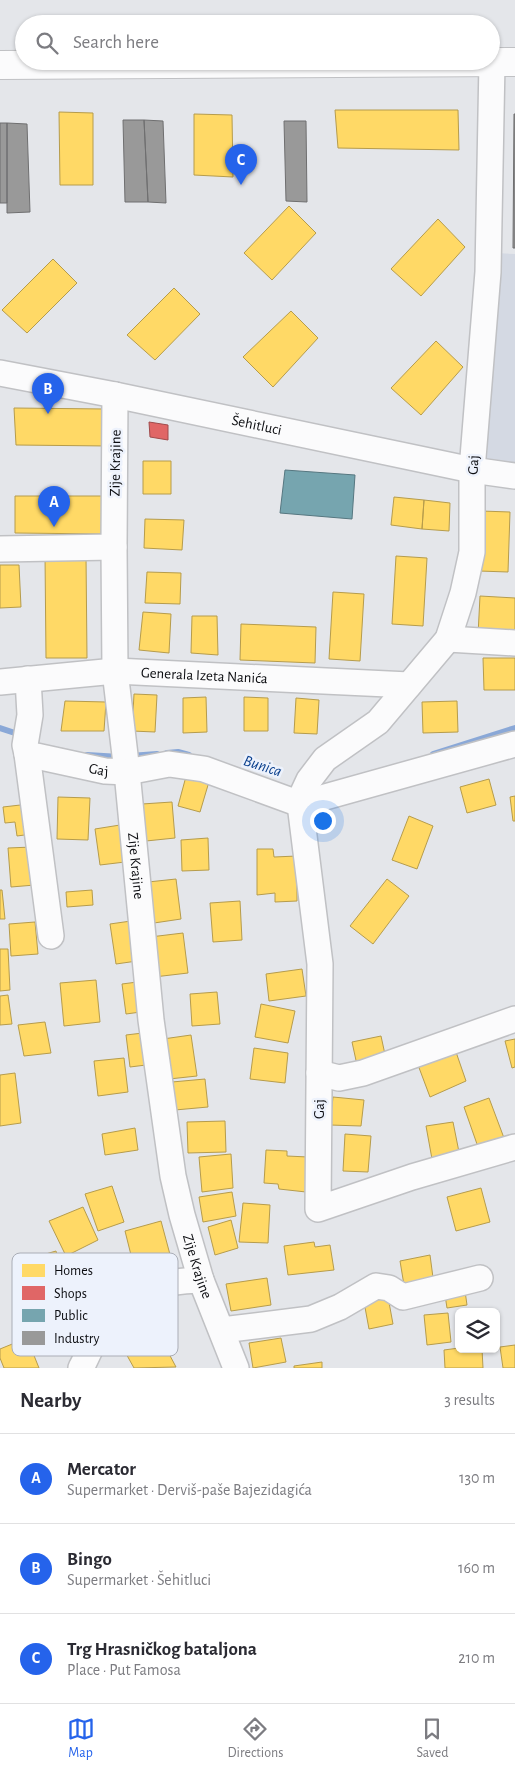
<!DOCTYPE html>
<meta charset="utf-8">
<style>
:root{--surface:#fff;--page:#f2f2f3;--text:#2b2b33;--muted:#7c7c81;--line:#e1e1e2;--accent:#2563eb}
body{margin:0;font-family:"Alegreya Sans",sans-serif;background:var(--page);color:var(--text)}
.controls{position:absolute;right:15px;bottom:15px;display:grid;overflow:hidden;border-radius:8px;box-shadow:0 1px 4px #0004}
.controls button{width:45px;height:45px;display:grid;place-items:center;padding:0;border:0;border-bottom:1px solid var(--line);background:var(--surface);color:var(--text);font:25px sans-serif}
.you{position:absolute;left:322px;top:820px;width:18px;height:18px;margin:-12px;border:4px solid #fff;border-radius:50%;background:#1a73e8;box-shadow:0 0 0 8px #1a73e833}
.badge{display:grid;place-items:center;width:32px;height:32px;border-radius:50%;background:var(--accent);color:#fff;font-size:16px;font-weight:700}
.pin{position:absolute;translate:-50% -41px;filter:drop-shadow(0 1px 2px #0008)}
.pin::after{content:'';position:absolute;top:26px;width:18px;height:15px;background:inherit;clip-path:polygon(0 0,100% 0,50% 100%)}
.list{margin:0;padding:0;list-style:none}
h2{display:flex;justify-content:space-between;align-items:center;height:65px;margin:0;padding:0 20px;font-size:21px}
h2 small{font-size:16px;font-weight:400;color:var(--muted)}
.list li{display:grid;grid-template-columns:32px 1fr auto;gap:15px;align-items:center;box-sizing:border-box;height:90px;padding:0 20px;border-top:1px solid var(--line)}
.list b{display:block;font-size:19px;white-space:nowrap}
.list p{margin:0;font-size:16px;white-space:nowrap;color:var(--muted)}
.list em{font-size:16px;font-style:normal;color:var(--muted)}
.icon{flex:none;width:28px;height:28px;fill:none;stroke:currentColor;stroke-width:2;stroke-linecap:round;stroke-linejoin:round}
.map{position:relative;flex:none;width:515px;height:1368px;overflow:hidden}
.search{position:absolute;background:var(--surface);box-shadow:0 1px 4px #0004;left:15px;right:15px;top:15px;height:55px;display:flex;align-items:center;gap:12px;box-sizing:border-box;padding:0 18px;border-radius:28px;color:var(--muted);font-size:19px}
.sheet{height:335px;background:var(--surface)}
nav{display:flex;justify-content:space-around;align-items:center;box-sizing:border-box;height:70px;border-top:1px solid var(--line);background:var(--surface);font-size:14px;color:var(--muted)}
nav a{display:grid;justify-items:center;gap:2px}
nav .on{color:var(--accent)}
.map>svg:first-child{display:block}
.built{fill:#d4d9e3}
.homes{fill:#ffd966;stroke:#b69c4c}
.shops{fill:#e06666;stroke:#a04b4c}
.public{fill:#76a5af;stroke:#567780}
.industry{fill:#999;stroke:#6f6f70}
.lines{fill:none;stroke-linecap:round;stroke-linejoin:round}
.stream{stroke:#8aa8d7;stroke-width:6}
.minor-casing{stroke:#c0c1c4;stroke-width:28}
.major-casing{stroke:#c0c1c4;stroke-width:30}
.minor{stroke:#fbfbfc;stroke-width:25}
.major{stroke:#fbfbfc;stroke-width:28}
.labels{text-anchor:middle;stroke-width:5;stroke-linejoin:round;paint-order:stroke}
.street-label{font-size:15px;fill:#0c0d11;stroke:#edf2fc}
.water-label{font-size:16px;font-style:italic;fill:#083e8c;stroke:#edf2fc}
.key{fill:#edf2fc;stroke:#aaadb6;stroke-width:1}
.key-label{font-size:14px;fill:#0c0d11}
</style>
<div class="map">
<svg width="515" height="1368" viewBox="0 0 515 1368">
<rect width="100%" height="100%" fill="#e4e6ea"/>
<path class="built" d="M496,253l19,1v210l-28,-4z"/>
<path class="homes" d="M335,110h123l1,40 -121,-2z
M59,112l34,1v72h-33z
M194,114l38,1 1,62 -39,-2z
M289,206l27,27 -44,47 -28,-27z
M438,219l27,28 -44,49 -30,-27z
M53,259l24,24 -50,50 -25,-23z
M174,288l26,26 -45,46 -28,-25z
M291,311l27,27 -45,49 -30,-30z
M436,341l27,26 -42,48 -30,-27z
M14,408l91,1 3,37 -92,-1z
M143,461h28v33h-28z
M15,496h91l2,38 -93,-1z
M394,497l30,3 -2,29 -31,-4z
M424,500l26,3 -1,28 -27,-2z
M481,511l29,1 -2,60 -29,-1z
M145,519l39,1 -2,30 -38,-2z
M45,556h41l1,102h-41z
M396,556l31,2 -4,68 -31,-2z
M0,565h19l2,42 -21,1z
M147,572l34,1 -1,31 -35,-1z
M333,592l31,2 -4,67 -31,-2z
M480,596l35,2v39l-37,-2z
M143,612l28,2 -2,39 -30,-3z
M192,616h25l1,39 -27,-2z
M241,624l75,3 -1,36 -75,-3z
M483,658h32v32h-31z
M134,694l23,1 -2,37 -23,-1z
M206,697l1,35 -24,1v-35z
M244,697l24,1v33h-24z
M296,698l23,2 -2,34 -23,-1z
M65,701l41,1 -2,29h-43z
M457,701l1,31 -35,1 -1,-31z
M188,769l23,6 -11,37 -22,-6z
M489,779l7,26 -29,8 -7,-26z
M515,796v25h-2l-3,-24z
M58,797l32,1 -2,42 -31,-1z
M172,802l3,36 -29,3 -4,-37z
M29,804l3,30 -15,2 -2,-14 -10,1 -2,-16z
M409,816l24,10 -16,43 -25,-9z
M120,825l5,37 -25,3 -5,-36z
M208,838l1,32 -27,1 -1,-31z
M32,847l3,38 -24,2 -3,-39z
M257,849h16l1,8 23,-1v45l-22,1v-9l-18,2z
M176,879l5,40 -27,4 -6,-41z
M387,879l22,17 -36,48 -23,-18z
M0,890h2l3,29h-5z
M92,890l1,15 -26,2 -1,-15z
M240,901l2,39 -29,2 -3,-39z
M138,920l6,40 -28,4 -6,-40z
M35,922l3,32 -27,2 -2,-32z
M183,933l5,40 -34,4 -4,-40z
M0,949h8l2,41 -10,1z
M302,969l4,27 -37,5 -3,-27z
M96,980l4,42 -36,4 -4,-43z
M145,981l3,30 -22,3 -4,-30z
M217,992l3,32 -28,2 -2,-32z
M8,995l4,29 -12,1v-29z
M261,1004l34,7 -7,32 -33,-6z
M45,1022l6,31 -27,3 -6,-31z
M151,1032l3,32 -24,3 -4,-32z
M191,1035l6,41 -28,3 -6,-40z
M381,1036l5,23 -29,6 -5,-23z
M515,1039v28l-3,1 -7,-27z
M254,1048l34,5 -3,30 -35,-4z
M456,1052l10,29 -36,16 -12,-32z
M124,1058l4,34 -30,4 -4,-35z
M15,1073l6,50 -21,3v-51z
M205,1079l3,28 -33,3 -3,-28z
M333,1097l31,3 -3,26 -31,-1z
M489,1098l15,40 -26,9 -14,-40z
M225,1121l1,31 -38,1 -1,-31z
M453,1122l6,30 -27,7 -6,-33z
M135,1128l3,22 -33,5 -3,-21z
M345,1134l26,2 -3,36 -25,-1z
M266,1150l21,1v5l21,1 -2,35 -27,-3 -1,-5 -14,-1z
M231,1154l2,34 -31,4 -3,-35z
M112,1186l12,36 -26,9 -13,-37z
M481,1188l9,34 -34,9 -9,-34z
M232,1192l4,24 -33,6 -4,-25z
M243,1203l27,2 -2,38 -29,-1z
M83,1207l15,33 -32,16 -17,-35z
M231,1220l7,28 -23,7 -7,-28z
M161,1221l11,41 -37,9 -10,-40z
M314,1242l1,5 15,-2 4,25 -46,5 -4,-29z
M56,1251l6,23 -31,10 -6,-24z
M430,1255l4,30 -29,6 -5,-30z
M267,1278l4,27 -40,6 -5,-27z
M465,1291l2,14 -20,3 -2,-13z
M388,1297l5,27 -24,5 -5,-27z
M448,1313l3,29 -24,3 -3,-30z
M158,1333l18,34 -42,1 -10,-18z
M27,1338l12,30h-35l-4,-10v-9z
M281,1338l5,24 -33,6 -4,-25z
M515,1345v23h-12l-3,-21z
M459,1348l23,1 1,19h-38l-1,-18z
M322,1362v6h-28v-2z"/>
<path class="shops" d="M149,422l19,3v15l-18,-3z"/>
<path class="public" d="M285,470l70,5 -3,44 -72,-6z"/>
<path class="industry" d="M514,114h1v134h-2z
M123,120h21l4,82h-23z
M144,120l19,1 3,82 -18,-1z
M284,121h22l1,81 -21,-1z
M0,123h7v80h-7z
M7,123l20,1 3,88 -23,1z"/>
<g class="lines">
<path class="stream" d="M0,728l21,7
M167,753l11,-1 11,3
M433,754l82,-26
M87,755l33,2
M130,756l27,-2"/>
<g class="minor-casing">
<g id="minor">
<path d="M492,62l-4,210 -16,198v82l-9,41 -15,46 -70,83 -53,37 -16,21 -7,15 -2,9 20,160 -2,245 94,-32 103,-30"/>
<path id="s1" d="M0,373l115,22 357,75 43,6"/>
<path id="s2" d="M115,395l-1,152 1,124 12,101 24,248 22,156 9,39 19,65 35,88"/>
<path d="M0,549l114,-2"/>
<path d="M448,639l67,4"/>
<path id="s3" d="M28,679l2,36 -5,30 2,9 78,17 22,1 42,-8 35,5 96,35 215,-60"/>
<path id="s4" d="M0,682l115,-11 294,14"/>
<path d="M27,754l24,182"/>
<path d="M319,1073l20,5 24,-5 152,-54"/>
<path d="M222,1330l89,-11 29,-12 36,-21 13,2 14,9 77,-19"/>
<path d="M81,1368c8,-15 15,-34 25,-48 24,-32 57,-39 95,-40"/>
</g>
</g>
<g class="major-casing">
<path id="major" d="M0,65l515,-3"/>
</g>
<use href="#minor" class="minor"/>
<use href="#major" class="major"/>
</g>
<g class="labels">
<g class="street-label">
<text dy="5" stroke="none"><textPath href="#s1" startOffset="262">Šehitluci</textPath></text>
<text transform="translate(115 463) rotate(-89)" y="5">Zije Krajine</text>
<text transform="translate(473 465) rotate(-87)" y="5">Gaj</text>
<text dy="5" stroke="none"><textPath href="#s4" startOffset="205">Generala Izeta Nanića</textPath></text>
<text dy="5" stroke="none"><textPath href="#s3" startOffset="149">Gaj</textPath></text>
<text dy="5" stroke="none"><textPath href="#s2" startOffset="472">Zije Krajine</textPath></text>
<text transform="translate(319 1109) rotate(-90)" y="5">Gaj</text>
<text dy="5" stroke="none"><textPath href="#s2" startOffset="878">Zije Krajine</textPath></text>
</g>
<g class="water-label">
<text transform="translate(263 765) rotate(18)" y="6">Bunica</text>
</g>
</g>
<rect x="12" y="1253" width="166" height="103" rx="8" class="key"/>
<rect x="22" y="1264" width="23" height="13" fill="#ffd966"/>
<rect x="22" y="1286" width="23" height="14" fill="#e06666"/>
<rect x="22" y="1309" width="23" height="13" fill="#76a5af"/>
<rect x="22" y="1331" width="23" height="14" fill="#999"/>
<g class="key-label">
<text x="54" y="1275">Homes</text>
<text x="54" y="1298">Shops</text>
<text x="54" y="1320">Public</text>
<text x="54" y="1343">Industry</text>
</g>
</svg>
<div class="controls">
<button><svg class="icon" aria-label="layers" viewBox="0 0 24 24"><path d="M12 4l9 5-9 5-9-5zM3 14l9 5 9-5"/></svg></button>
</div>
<div class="you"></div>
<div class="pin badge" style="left:54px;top:527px">A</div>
<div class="pin badge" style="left:48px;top:414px">B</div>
<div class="pin badge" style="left:241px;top:185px">C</div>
<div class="search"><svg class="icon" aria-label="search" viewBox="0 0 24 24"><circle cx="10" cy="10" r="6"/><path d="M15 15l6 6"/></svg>Search here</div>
</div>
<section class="sheet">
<h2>Nearby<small>3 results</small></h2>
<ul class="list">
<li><span class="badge">A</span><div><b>Mercator</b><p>Supermarket · Derviš-paše Bajezidagića</p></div><em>130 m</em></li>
<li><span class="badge">B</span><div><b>Bingo</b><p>Supermarket · Šehitluci</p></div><em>160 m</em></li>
<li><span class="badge">C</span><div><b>Trg Hrasničkog bataljona</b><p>Place · Put Famosa</p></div><em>210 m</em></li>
</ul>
</section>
<nav>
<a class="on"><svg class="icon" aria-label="map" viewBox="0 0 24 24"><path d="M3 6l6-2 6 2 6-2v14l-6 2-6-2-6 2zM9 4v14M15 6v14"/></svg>Map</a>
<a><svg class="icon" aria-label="directions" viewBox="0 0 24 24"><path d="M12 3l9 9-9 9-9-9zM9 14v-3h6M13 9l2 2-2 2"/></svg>Directions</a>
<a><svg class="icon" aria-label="saved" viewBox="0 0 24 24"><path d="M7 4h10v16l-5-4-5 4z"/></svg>Saved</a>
</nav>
